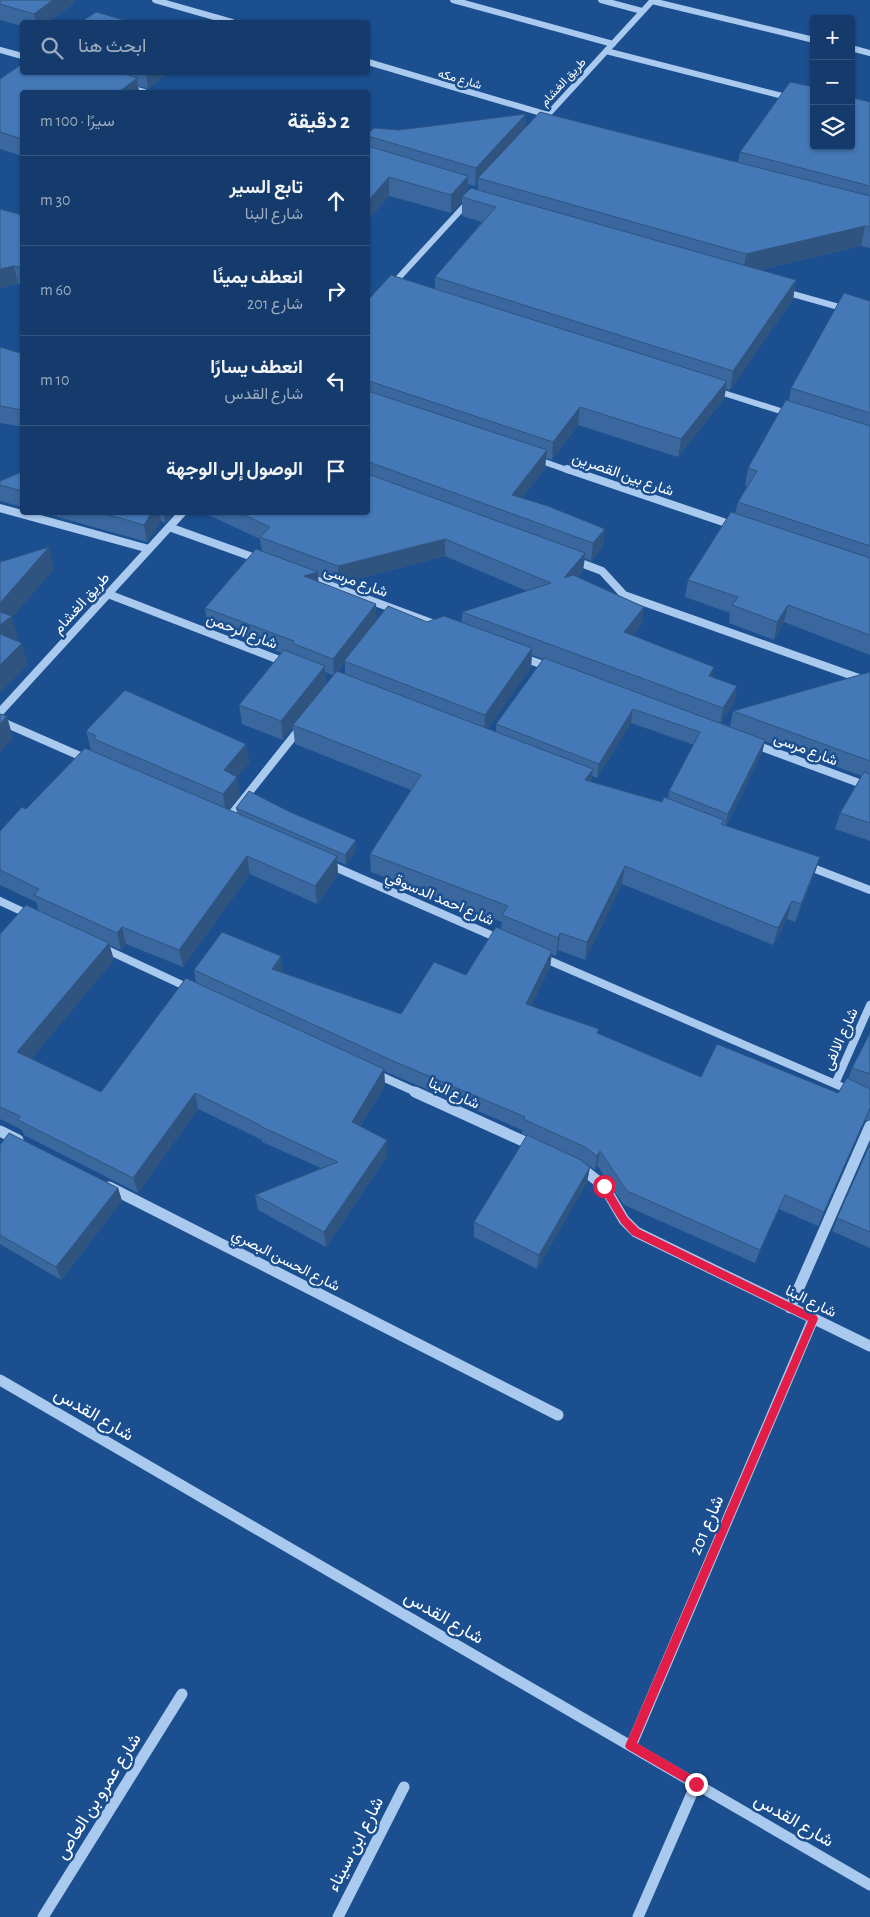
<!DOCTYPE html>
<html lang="ar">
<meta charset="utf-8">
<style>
:root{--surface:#143b6b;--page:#214673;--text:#f1f3f6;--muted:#9dadc1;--line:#33557e}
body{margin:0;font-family:"Alegreya Sans",Vazirmatn,sans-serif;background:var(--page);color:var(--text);direction:rtl}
.controls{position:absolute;right:15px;top:15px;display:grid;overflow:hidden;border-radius:5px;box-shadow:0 1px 4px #0004}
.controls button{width:45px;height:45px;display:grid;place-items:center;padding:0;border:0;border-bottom:1px solid var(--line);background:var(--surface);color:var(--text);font:25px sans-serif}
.stop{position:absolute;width:15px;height:15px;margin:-11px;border:4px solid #e11d48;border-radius:50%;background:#fff}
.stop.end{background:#e11d48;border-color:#fff;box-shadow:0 1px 5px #0008}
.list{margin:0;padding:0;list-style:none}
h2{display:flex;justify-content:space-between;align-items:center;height:65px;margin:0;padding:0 20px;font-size:21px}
h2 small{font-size:16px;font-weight:400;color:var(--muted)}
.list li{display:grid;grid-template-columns:32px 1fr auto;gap:15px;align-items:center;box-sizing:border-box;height:90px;padding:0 20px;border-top:1px solid var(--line)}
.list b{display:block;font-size:19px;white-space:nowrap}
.list p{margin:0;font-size:16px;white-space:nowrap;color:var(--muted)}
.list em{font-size:16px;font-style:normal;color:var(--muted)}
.icon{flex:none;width:28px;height:28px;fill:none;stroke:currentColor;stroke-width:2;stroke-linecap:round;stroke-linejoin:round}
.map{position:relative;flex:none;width:870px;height:1917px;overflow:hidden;direction:ltr}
.search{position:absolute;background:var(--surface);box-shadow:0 1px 4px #0004;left:20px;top:20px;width:350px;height:55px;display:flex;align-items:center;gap:12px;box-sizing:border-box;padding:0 18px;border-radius:5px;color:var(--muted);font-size:19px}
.panel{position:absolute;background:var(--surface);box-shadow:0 1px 4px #0004;left:20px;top:90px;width:350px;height:425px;border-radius:5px;direction:rtl}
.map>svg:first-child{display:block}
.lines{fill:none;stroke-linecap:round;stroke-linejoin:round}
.minor-far2{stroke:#a9c9ee;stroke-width:6}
.minor-far1{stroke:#a9c9ee;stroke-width:8}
.minor{stroke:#a9c9ee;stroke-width:11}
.wall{fill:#3a679d;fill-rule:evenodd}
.shaded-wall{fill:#305480}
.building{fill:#4478b7;stroke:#305480}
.route{fill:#e11d48}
.labels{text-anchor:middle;stroke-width:5;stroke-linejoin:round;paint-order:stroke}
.far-street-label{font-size:12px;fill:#fff;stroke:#1b4f8f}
.street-label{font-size:15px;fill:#fff;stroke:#1b4f8f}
.near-street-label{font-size:18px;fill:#fff;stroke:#1b4f8f}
</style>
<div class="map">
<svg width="870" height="1917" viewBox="0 0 870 1917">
<rect width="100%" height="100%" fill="#1b4f8f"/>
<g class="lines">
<path class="minor-far2" d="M155,0l77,22
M453,0l160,44
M601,0l41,11
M652,1l162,39
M851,48l19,5
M0,50l22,6
M606,51l208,53
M368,62l180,53
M130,88l14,4
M542,121l111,-121
M392,285l77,-84
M782,291l64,18
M714,390l76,24
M536,459l34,12"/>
<path class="minor-far1" d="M567,469l168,57
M0,508l149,41
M169,527l92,33
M573,560l29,11 22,24 246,87
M313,579l124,46
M108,594l179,69
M521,657l28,10
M0,712l183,-200
M0,721l87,38
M753,744l117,43
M227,820l74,-93
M328,864l174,76
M805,865l65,25
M0,901l30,14
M101,947l90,42
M541,957l315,136
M376,1074l42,19
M835,1084l35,-79"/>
<path class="minor" d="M415,1092l119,54
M853,1092l17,7
M0,1131l18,9
M580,1167l24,19 20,34 12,12 234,114
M109,1187l449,228
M790,1308l80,-182
M0,1380l870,505
M631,1746l182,-427
M43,1917l139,-223
M338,1917l66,-130
M638,1917l58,-133"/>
</g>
<path class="wall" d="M0,0h74l1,3 -27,19h-26v4l-22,-6z
M22,72h147l-21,17 -10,-3 1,6h-117v64l-22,-7v-70z
M854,98l16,4v146l-9,-2 -101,24 36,10 -3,19 -63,91 -4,-1 -2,10 -46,58 -100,-32 -26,35 -6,-2 -1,10 -23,30 81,49 -12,14 -6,-3 -2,12 -5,7 64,47 -9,11 80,42 24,9 -3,17 -13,20 9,3 3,-15 137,-39v169l-35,-12 5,-16 22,-37 -97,-35 -3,12 -36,73 94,31 -6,18 -19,47 -8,-3 -14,26 -151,-61 -37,76 -27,-10 -2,6 -4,-2 -2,13 -19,39 170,71 137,16 10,-14 4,-11 18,-35v87h-4l-3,3 -45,103 -39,-17 -24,54 -131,-58 -27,-40 -2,5 -12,-9 7,6 -3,15 -50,87 -63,-32v-15l53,-86 -5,-2v-4l-138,-59 1,14 -25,41 27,14v16l-61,91 -68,-37 -3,-15 66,-27 -59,-26v-2l-64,-31 -60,84 -114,-58 -2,-5 -22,-11v-185l39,-23 -3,-9 -36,-17v-54l26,-22 65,-59 -5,-19 160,13 3,19 -12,14 3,18 -12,15 9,3 -1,-5 54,4 66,28v10l-10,15 -9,-4 1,14 -21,29 -67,-30 -67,93 -57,-23 -5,6 -12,-5 5,15 -83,99 70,33 95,-109 -2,-13 87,-14 1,16 119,42 65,-39 35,-46 1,-7 -131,-50 -1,-18 41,-64 -116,-46 -2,-17 -10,13 -41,-16 -3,-19 43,-52 -75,-29 -2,-16 57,-57 -2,-12 -58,-27h166v-212l67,-11v-12l47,-55 -20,-6v-15l-11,12 -62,-17 -21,24v-86l158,-20 -1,14 213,34 2,-10zM478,183v7l-10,1v-7l7,2zM445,556l82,35 -65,21v11l-85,-3 -59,-39v-5l21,8zM532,655l11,4 -47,65v8l-9,-3 44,-61zM345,662v12l-7,-3zM325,672l8,3 -7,9zM631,723l63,22 -25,46 -1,7 -6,4 -71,-20 1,-6 5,2z
M0,209l22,6v70l-4,-1 -18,4z
M870,301v354l-86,-33 -10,18 -45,-17 1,-10 -45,-16 3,-17 47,-67 3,-11 9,-16h-2l3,-18 41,-68 2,-12z
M0,347l20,6 2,-4v78l-22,-4z
M22,472v35l-22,-6v-20z
M40,512h135l-10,11 -4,-2 -14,21z
M870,1144v104l-38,-17z
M0,1145l118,43 4,13 -61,79 -61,-36z"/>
<path class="shaded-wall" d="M53,0h21l1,3 -27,19h-12l-2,-8z
M146,72h23l-21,17z
M137,78l2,14h-20z
M526,114l-1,18 -47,46v5l-3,3 1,-18z
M368,136h1v18l-1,1z
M468,176v18l-6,3v4l-11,12v-18z
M389,177v19l-21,24v-19z
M865,226l-4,20 -118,28 3,-20z
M14,266l4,18 -18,4v-19z
M796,280l-3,19 -63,91 3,-19z
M368,381h1l1,17 -2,1z
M727,381l-3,18 -46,58 3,-18z
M580,407l-2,18 -26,35 1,-18z
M547,450l-2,18 -33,44v-17z
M368,462h1l1,17 -2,1z
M152,512h8l1,9 -14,21 -3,-17z
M163,512h12l-10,11z
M605,529l-2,18 -12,14 2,-18z
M445,539v17l-106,28 -1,-18z
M49,547l5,22 -42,49 6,20 -18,14v-49z
M585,553l-2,17 -21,26 2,-18z
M318,572l1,17 -15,-13z
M376,604l1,17 -33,40 1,1 -11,13 -1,-16z
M788,605l-4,17 -10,18 3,-18z
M644,607l-2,17 -20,25 2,-17z
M22,643l6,22 -28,28v-28z
M532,648l-1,20 -47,66 1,-19z
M325,666l1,19 -33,40v2l-10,13 -2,-19z
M714,667l-3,17 -2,-8z
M737,686l-3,17 -14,22 3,-17z
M633,709l-2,14 -34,55 2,-14z
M7,716l6,22 -13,15v-29z
M765,740l-3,13 -37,74 3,-13z
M246,744l3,19 -12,14 3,18 -14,18 -3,-19 1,-24z
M593,769l-3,19 -5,-8z
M356,840v10l-10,15 -1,-10z
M247,856l3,18 -67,93 -4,-17z
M337,856l1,19 -21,29 -2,-18z
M820,857l-6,18 -19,47 6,-18z
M625,866l-3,18 -37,76 2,-18z
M792,901l-5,18 -14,26 5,-17z
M122,927l4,17 -5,6 -4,-17z
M560,933l-2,17 -2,6 2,-18z
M109,943l5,17 -90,108 -7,-16z
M552,951l-2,16 -25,52 1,-15z
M281,956l2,16 -8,12 -3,-15z
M384,1069l1,16 -32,52 -1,-15z
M195,1093l3,16 -60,84 -5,-15z
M387,1140v16l-61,91 -2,-15z
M600,1151l-3,14 -2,5 2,-14z
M590,1167l-3,15 -50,87 2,-14z
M118,1188l4,13 -61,79 -5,-13z
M785,1195l-6,14 -24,54 5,-13z"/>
<path class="building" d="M0,0h53l-19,14 -34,-10z
M96,12l35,10h-50z
M22,64v8h98l17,6 -18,14h-97v47l-22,-7v-53z
M790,82l24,5v59h37v-50l3,2 16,4v84l-130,-34z
M540,112l330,84v31l-5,-1 -119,28 -268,-76z
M526,114l-50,54 -108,-32v-2l6,-6 25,2z
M368,146l100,30 -17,19 -62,-18 -21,24z
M471,188l325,92 -63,91 -298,-94 61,-70 -34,-10z
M0,209l22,6v53l-8,-2 -14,3z
M391,275l336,106 -46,58 -101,-32 -27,35 -184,-61h-1v-81z
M844,293l26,8v112l-79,-25z
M0,347l20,6 2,-4v61l-22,-4z
M368,391l179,59 -35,45 36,11 57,23 -12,14 -224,-81h-1z
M786,400l84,26v120l-132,-44 19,-31 -9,-3z
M22,472v19l-22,-6v-4z
M368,474l217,79 -21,25 9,-3 71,32 -20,25 90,35 -5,9 28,10 -14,22 -261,-96 89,-29 -106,-44 -107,27 -73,-27 -5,-2 10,-10 -32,-15h130z
M99,512h53l-8,13z
M731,512l139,46v77l-82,-30 -11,17 -45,-17 6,-8 -50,-17z
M49,547l-49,56v-41z
M256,549l62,23 -14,4 72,28 -43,55 -41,-16 2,-2 -89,-33z
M388,606l39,16 17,-6 88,32 -47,67 -141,-54z
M0,612l12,4 -12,9z
M0,634l22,9 -22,22z
M284,650l41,16 -44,55 -42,-16z
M544,658l221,82 -37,74 -59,-23 31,-59 -67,-23 -34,55 -103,-40z
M337,671l256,98 -8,11 77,22 2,-5 60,23 -3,4 99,33 -19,47 -9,-3 -14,27 -153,-62 -38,76 -27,-9 -2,5 -56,-23 6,-9 -138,-52 51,-79 -128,-50z
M870,672v89l-137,-50z
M125,690l121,54 -22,26 13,7 -14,17 -129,-55 2,-3 -10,-5z
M0,714l7,2 -7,8z
M85,748l252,108 -22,30 -68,-30 -68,94 -57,-23 -5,6 -83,-38 5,-6 -39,-19v-39l22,-24 4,2z
M864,772l6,2v49l-30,-10z
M249,791l41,21 66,28 -11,15 -109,-47z
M26,905l83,38 -92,109 84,40 85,-114 198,91 -32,53 35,18 -63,92 -69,-37 83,-33 -78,-36v-1l-65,-32 -62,85 -115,-58 2,-4 -20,-9v-173z
M496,927l56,24 -26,53 73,25 -2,4 104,44 16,-33 121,49 9,-15 23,11v19l-46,104 -39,-17 -25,55 -133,-59 -27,-40 -3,5 -12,-9 -62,-28 2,-2 -134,-57 -197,-90 28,-38 59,24 -9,13 129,45 33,-52 32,13z
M870,1033v41l-18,-6z
M9,1133l109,55 -62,79 -56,-32v-90z
M527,1135l52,24 11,8 -51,88 -65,-33z
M870,1144v88l-33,-14z"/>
<path class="route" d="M604,1182l3,1 20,34 12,12 178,87 1,3 -181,424 63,37 2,4 -2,3 -4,2 -69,-40 -2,-3 183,-425 -176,-86 -11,-12 -21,-34 -1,-3z"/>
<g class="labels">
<g class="far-street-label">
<text transform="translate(460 79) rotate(16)" y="4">شارع مكه</text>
<text transform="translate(563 82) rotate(-47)" y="4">طريق الغشام</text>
</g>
<g class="street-label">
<text transform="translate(623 474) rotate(19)" y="5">شارع بين القصرين</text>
<text transform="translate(356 581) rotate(20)" y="5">شارع مرسى</text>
<text transform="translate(81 603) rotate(-48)" y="5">طريق الغشام</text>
<text transform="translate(242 631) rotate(21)" y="5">شارع الرحمن</text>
<text transform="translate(806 749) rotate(21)" y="5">شارع مرسى</text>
<text transform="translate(440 898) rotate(23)" y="5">شارع احمد الدسوقي</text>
<text transform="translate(840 1039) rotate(-66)" y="5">شارع الالفى</text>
<text transform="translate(454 1093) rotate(25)" y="5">شارع البنا</text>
<text transform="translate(286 1260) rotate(27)" y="5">شارع الحسن البصري</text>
<text transform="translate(811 1301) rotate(26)" y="5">شارع البنا</text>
</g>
<g class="near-street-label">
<text transform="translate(94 1414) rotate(30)" y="6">شارع القدس</text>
<text transform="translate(706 1525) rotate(-67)" y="6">شارع 201</text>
<text transform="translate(444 1617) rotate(30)" y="6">شارع القدس</text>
<text transform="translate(98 1796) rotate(-58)" y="6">شارع عمرو بن العاص</text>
<text transform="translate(794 1820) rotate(30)" y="6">شارع القدس</text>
<text transform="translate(355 1844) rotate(-63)" y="6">شارع ابن سيناء</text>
</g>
</g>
</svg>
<div class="controls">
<button>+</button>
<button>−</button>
<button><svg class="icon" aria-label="layers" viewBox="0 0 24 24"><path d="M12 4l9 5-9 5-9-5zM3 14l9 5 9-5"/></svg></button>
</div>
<div class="stop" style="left:604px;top:1186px"></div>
<div class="stop end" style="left:696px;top:1784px"></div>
<div class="search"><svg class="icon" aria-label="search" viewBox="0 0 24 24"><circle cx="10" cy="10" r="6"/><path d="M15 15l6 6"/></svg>ابحث هنا</div>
<section class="panel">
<h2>2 دقيقة<small>سيرًا · 100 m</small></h2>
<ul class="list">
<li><svg class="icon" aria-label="ahead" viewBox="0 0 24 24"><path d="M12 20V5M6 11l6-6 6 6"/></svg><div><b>تابع السير</b><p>شارع البنا</p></div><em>30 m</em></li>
<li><svg class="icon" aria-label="right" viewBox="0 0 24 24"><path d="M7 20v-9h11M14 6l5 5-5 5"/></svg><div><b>انعطف يمينًا</b><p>شارع 201</p></div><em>60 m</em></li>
<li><svg class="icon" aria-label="left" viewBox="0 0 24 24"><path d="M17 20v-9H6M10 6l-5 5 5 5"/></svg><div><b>انعطف يسارًا</b><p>شارع القدس</p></div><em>10 m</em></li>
<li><svg class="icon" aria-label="arrive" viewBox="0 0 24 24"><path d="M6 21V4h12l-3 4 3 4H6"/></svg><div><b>الوصول إلى الوجهة</b></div></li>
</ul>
</section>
</div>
